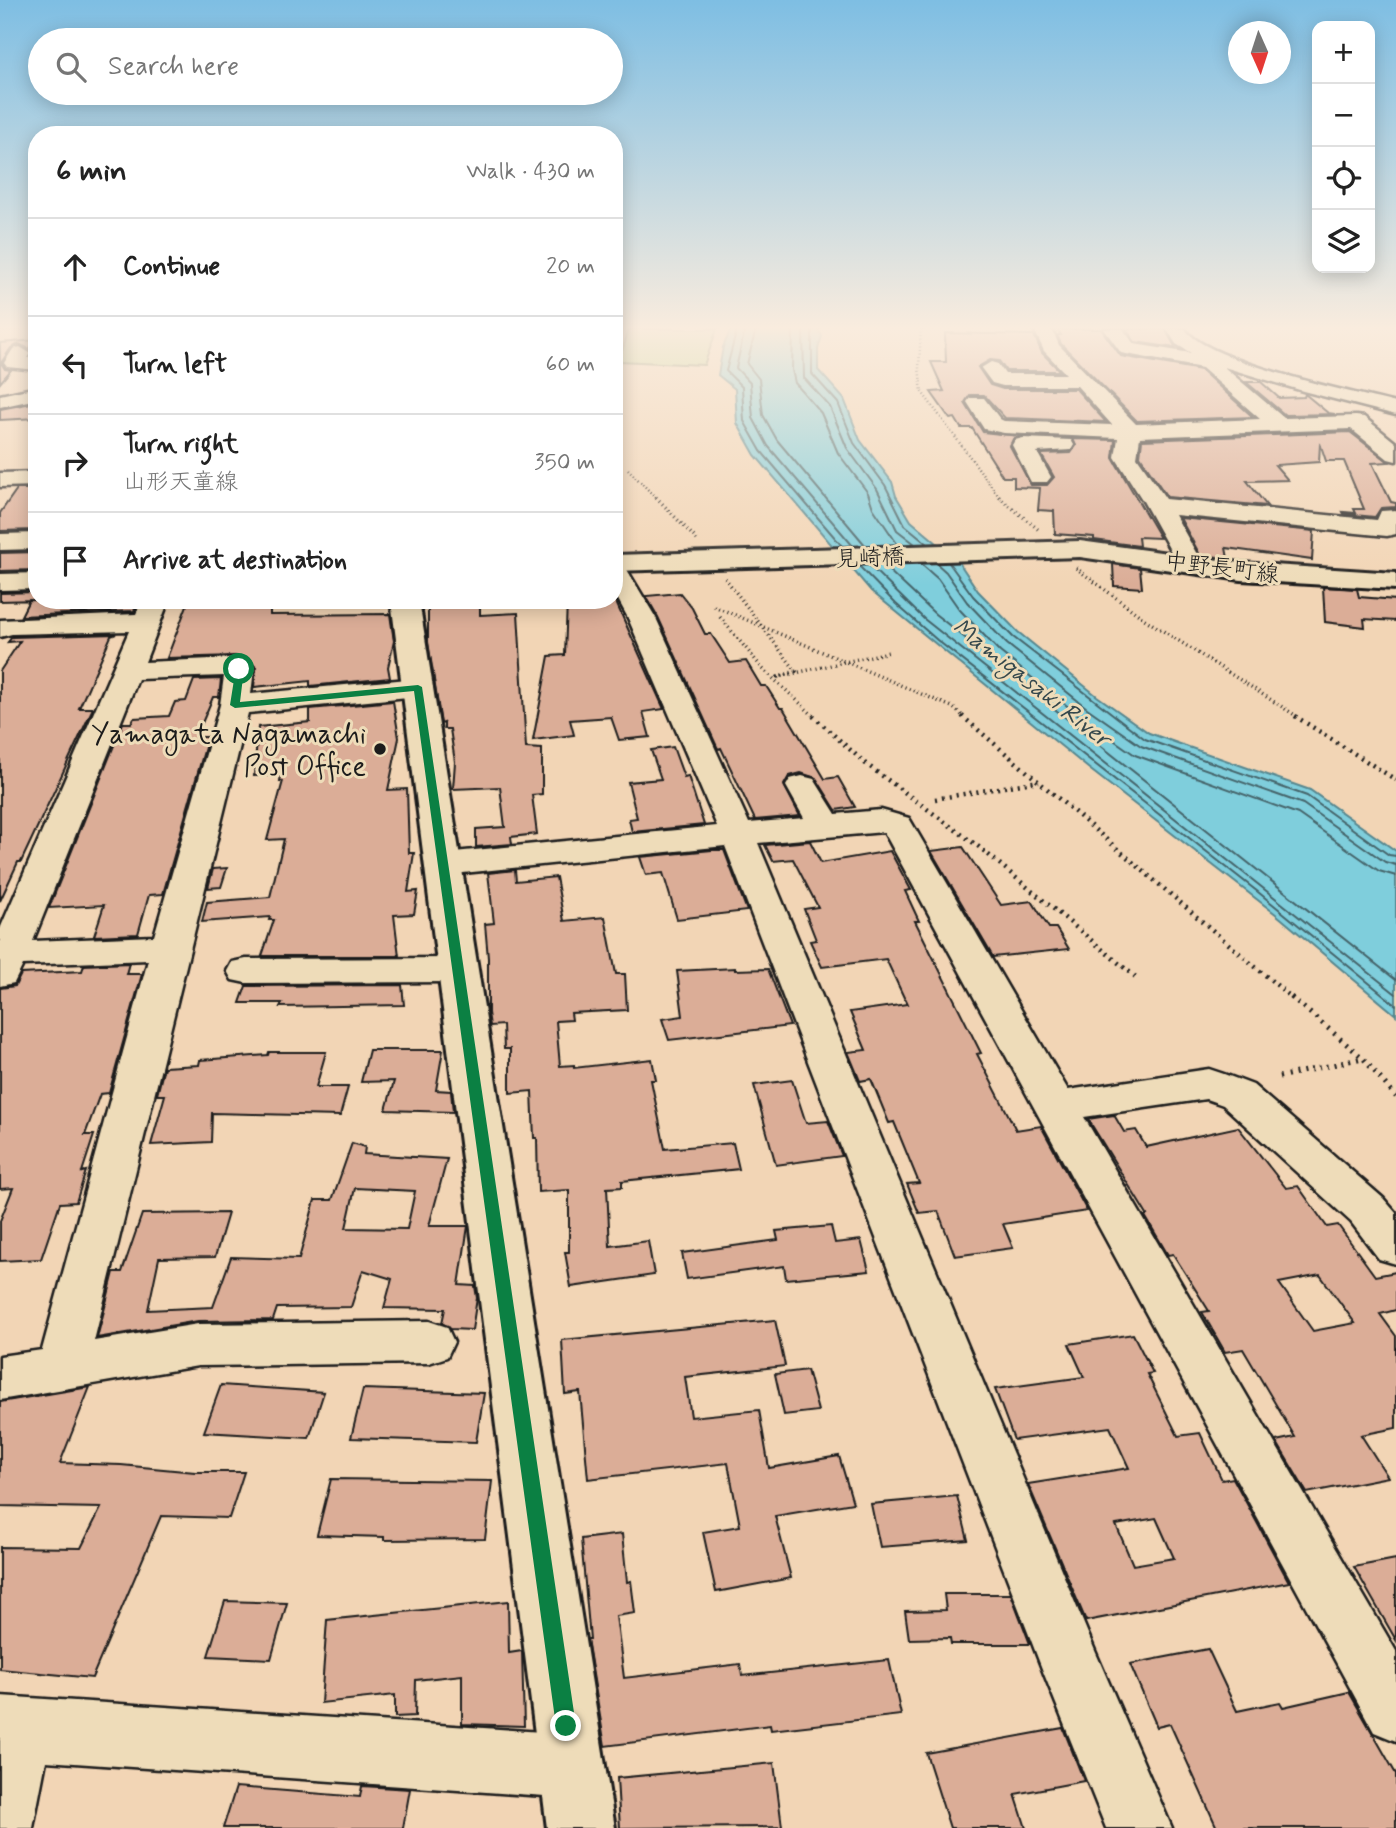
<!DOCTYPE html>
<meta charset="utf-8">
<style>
:root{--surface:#fff;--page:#f2f2f2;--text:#222;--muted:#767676;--line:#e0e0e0}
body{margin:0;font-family:Mynerve,"Klee One",sans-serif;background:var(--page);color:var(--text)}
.controls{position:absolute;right:21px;top:21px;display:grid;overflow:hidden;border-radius:14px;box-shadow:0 4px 18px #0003}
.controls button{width:63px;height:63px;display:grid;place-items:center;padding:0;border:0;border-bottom:2px solid var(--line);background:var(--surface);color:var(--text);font:35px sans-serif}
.compass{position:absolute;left:1228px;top:21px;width:63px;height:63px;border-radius:50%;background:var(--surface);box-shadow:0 4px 18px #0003;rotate:177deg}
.stop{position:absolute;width:21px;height:21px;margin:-16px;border:5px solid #0b8043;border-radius:50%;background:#fff}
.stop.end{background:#0b8043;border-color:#fff;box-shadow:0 2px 7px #0008}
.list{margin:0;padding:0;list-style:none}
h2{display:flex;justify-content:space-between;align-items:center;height:91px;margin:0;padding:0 28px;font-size:30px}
h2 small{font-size:23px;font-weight:400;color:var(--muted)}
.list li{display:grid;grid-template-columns:46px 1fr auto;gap:21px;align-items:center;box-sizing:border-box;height:98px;padding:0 28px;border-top:2px solid var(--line)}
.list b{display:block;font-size:26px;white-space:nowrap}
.list p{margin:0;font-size:23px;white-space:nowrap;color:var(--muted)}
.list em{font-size:23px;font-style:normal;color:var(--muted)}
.icon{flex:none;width:38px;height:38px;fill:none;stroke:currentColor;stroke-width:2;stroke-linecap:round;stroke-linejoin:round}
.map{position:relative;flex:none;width:1396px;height:1828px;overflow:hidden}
.search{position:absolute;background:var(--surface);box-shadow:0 4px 18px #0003;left:28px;top:28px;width:595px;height:77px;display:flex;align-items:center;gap:18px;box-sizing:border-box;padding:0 24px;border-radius:38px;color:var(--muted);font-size:26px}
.panel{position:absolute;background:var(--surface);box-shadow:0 4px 18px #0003;left:28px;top:126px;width:595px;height:483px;border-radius:28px}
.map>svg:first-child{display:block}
.green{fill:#bdd88f;stroke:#6c7a56;stroke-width:2}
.water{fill:#7fcedc;stroke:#57878f;stroke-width:2}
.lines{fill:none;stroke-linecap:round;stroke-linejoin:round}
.shore{stroke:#446369;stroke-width:2}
.building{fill:#dbad97;stroke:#1c1c1c;stroke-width:2;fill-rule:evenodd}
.minor-casing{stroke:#1c1c1c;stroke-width:5}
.major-casing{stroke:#1c1c1c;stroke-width:6}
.path-far3{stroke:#1c1c1c;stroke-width:2.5;stroke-dasharray:1 2.5;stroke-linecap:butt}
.path-far2{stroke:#1c1c1c;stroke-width:3.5;stroke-dasharray:1 3.5;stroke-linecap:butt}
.path-far1{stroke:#1c1c1c;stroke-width:4.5;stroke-dasharray:2 5;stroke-linecap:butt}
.path{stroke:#1c1c1c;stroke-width:5;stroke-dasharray:2 6;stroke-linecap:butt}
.minor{fill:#eedcb9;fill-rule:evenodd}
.major{fill:#eedcb9;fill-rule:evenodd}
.route{fill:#0b8043}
.poi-dot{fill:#1c1c1c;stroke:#eedcb9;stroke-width:2.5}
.labels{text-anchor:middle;stroke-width:6;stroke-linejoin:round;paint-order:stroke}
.far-street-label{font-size:23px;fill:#1c1c1c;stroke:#eedcb9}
.far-water-label{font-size:24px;font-style:italic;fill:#35484c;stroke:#eedcb9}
.poi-label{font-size:28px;fill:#1c1c1c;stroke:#eedcb9;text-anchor:end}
</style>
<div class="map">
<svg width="1396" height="1828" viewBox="0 0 1396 1828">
<rect width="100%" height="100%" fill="#f2d5b5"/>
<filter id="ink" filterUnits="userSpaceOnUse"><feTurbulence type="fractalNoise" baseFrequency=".0143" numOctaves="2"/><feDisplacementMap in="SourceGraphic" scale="14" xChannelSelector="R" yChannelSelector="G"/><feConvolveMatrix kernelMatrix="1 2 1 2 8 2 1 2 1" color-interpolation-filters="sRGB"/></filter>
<g filter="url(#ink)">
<path class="green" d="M629,329h88l-13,36 -85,-4z"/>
<path class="water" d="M731,329h87l4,7 -4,13v21l26,29 16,41 32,42 4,14 15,25 47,40 20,30 40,41 79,64 52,37 161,57 86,61v164l-119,-100 -189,-147 -217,-177 -116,-136 -18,-32 -2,-34 -17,-14 5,-28z"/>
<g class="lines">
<path class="shore" d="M737,329l-11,42 16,16 2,34 17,30 81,95
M745,329l-9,39 14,15 3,35 15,28 85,100
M756,329l-9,35 12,15 4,36 14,25 89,106
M793,329l-1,41 3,13 26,30 17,40 30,40 5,15 25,37
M803,329l1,49 26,29 17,41 30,41 20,41 18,14
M812,329v45l26,29 16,40 31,42 20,40 23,19
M936,563l10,9 21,30 40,42 80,64 54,38 162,58 82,58 11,3
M949,563l24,33 40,41 132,102 162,57 82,59 7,1
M921,564l17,15 21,30 41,43 81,65 54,38 163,59 81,57 17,5
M858,565l38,39 41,36 321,252 138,113
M869,565l55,54 472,375
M883,565l52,49 461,366"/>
</g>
<path class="building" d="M1057,329h44l20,27 80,14 52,47 -116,4 -76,-77 -4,-9h4z
M1126,329h39l11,19 -41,-6z
M945,333l89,2 8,18 18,18h-54l-7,-10 -9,-1 -12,7 12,18 13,4h73l30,33 -101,-4 -21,-23h-14l-5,8 18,29 36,4 -6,3 -3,7 21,39h16l7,-8 -13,-23 30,-1 5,-7 -3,-7 42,1 -2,18 47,80 -22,-1 1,9 -45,-6v-3l-39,-3 -1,-23 -16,-1 2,-22 -26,-1v-10h-11l-31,-49h-11l-6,-10 -5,1 -19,-27 13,-1 -13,-29h15z
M37,340l-8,9 -10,-5 -8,4 -10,15 4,6 6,1 -11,13v-40z
M1246,382h15l18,16 25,-1 1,-3 23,19 7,1 -50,1z
M37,402v16l-37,2v-11z
M1350,432l39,30 -17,1 19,39 5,1v4l-15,1 -6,9 -31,-3 -1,-2 13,1 -2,-4h10l-20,-48h-18l-6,-18 -1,19 -44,3 13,15 -41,1 20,25 -100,-9 -27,-41 2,-16z
M17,489h20v41l-37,1v-18z
M1180,518l134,13 -2,29 -86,-12 2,10 -28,-3z
M37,552v18l-37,1v-18z
M1113,564l27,4 2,20 -28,-2z
M1323,587l34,2 2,8 37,3v21l-32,-2 1,8 -40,-5z
M37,592v8l-37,1v-8z
M680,593l12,15 13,26h6l19,29 16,-2 15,25h5l14,22h3l42,71 13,-2 17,30 -19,3 -20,-32 -15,-5 -12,3 -5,9 16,31 -45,4 -34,-72 -3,1 -60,-132 -12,-21z
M29,600h110l-5,11 -113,5z
M189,600h81v15l120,-1 4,27 -6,26 2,11 -80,8v-5l-56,6 2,-20 -6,-6 -15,-5 -68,2z
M428,600h52v15l38,-2 8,135 16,1v45l-10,1 5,39 -26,3 1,7 -36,3v-18l29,-2 -5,-40 -47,2 2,-27 -5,-33h-6v-6l-3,1 -13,-82z
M615,600l49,109 -21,3 7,25 -31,3 -8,-23 -41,3 4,15 -41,5 16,-84 16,-1 2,-54z
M116,634l-5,2 -32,72h14l-72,154h-3l-18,39v-230l20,-30 -12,1 4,-5z
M221,679l-2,18h-6l-17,40h12l-45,157 -14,1 -11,39 -44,2 10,-31 -55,3 74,-185h8l3,-5 35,-2 6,-14 11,-1 8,-21z
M393,701l6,37 -11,52 19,-1 2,64h5l-6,39 10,-1 -4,23 -20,1 5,41h-137l12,-36h-5l1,-3 -68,5 5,-20 63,-5 14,-58 -17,1 16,-59h-3l1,-6 -27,1 4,-49 52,-5v-13z
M673,747l11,30 4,-1 16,49 -72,7 -3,-13 8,-1 -9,-36 33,-3 -10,-29z
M810,841l11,22 69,-12 21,39 -6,1 14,30h-4l66,132 -4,1 39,76 25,-4 46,85 -84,13 10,24 -58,8 -17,-45 -19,2 -12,-29 12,-1 -25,-61 -5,1 -18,-44 -11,2 -12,-29 18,-2 -16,-38 57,-8 -21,-45 -64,8 -12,-26 6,-1 -12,-31 14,-2 -25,-48 -20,2 -8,-16z
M963,847l38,58 31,-4 17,27h7l13,21 -76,8 -62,-106z
M712,850h12l23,61 -70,8 -14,-46 -17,2 -6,-18z
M227,868l-6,19 -13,1 5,-19z
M515,870l1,11 40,-4 8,44 41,-4 11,57h9l2,36 -56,3 1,7 -16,1 4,45 14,-1v3l78,-9 4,21h-5l14,69 68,-6 6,26 -117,12v6l-15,1 3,58 38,-5 6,34 -83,12 -6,-35h4v-62l-31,2 -1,-54h-3l-2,-47 -22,2v-44h-6l-1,-24 -13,1 -2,-13v-55l-3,-34 9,-1 -6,-50z
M129,963l-3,11h16l-33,119 -9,1 -15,41h9l-12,37 4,-1 -10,31 -16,1 -19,56 -41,2v-40l13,-33 -13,1v-201l15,-2 6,-12 61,-3 2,-6z
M735,968v2l33,-1 22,57 -121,14 -7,-21 21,-3 -6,-45z
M402,985l2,20 -124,2 2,-4h-42l6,-17z
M369,1050h74l-7,40 15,1 2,21 -67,-2 8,-29 -33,1z
M269,1052h57l-10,35h32l-8,29 -128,-3 -1,29 -60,3 14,-50h-8l7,-28 35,-2 1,-5 68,-5z
M792,1080l14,43 22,-2 14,35 -66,9 -22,-80z
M1114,1115l10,17 12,-2 10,17 92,-20 48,61 12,-2 29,41 11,-2 37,51 21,-4v38l-16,4 16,22v92l-35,7 27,42 -81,16 -31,-52 19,-4 -52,-88 -18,3 -23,-40 7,-1 -36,-57 -5,1 -23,-39 2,-1 -59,-96zM1320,1275l35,48 -42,8 -34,-48z
M352,1143l13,4 -1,7 83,5 -18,67h39l-9,59 16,1 2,12 -5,32 -21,-1 -9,-6 3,-14 -61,-1 8,-29 -29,-9 -12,37 -74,1 -4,12 -75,1 -101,17 17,-66h8l20,-58 86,-1 -13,44 -56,1 -11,52 65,-3 18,-50 68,2 16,-59h17zM355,1188l60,3 -8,38 -61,-1z
M831,1226l4,17 26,-3 8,31 -83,8 -2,-13 -97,13 -5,-26 96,-13 -2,-9z
M775,1320l10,46 -100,11 6,40 68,-7 10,58 70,-12 14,47 -78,13 16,62 -75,14 -13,-60 37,-6 -12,-63 -140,16 -8,-87 -15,2 -3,-54z
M1133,1334l20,39 -6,1 31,62 22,-3 22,47 11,-2 56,104 -203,39 -58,-137 101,-16 -19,-41 -96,13 -19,-51 89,-12 -15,-33zM1156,1518l18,40 -41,7 -17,-40z
M807,1370l11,41 -34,4 -9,-41z
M221,1385l103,7 -15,46 -105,-6z
M90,1387l-30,76 61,2 74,7h49l-15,46 -68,-2 -69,162 -92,-9v-122l81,1 20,-40 -101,-2v-104z
M363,1389l121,4 -8,49 -125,-4z
M331,1479l161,2 -7,58 -101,1v-3l-67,-2z
M957,1496l11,44 -88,7 -9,-43z
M622,1534l5,48 4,-1 4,32 -19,3 8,62 116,-14 2,12 147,-16 12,55 -130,15 -1,-5 -165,21 -18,-107h3l-9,-100z
M1396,1559v81l-42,-73z
M944,1594h67l19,50h-79l-1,-6 -41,1 -4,-28 41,-1z
M225,1601l62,2 -16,56 -63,-3z
M508,1601l1,52 13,-2 2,75 -62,-2v-49l-46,5 -1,36 -20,1v-22l-74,8 6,-83z
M1208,1649l29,62 43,-9 3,5 66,-15 47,82v54h-179l-47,-104 -13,3 -27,-63z
M1063,1728l21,53 -69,13 11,34h-76l-24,-75z
M774,1763l8,64 -162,1 -3,-50z
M362,1786l48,3 -7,39h-180l13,-41 124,10z"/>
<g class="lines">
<g class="minor-casing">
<path id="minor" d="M1034,329h18l7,16 77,79 124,-5 -58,-51 -81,-15 -17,-24h19l11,15 57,9 -15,-9 -9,-15h18c22,33 168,63 211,74v12l-93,-24 -79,-24 60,51 72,-2 8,1 32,26v18l-8,-2 -37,-30 -211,8 -3,20 29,42 211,21 4,-9 15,-1v24l-9,2 -212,-21 28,50 -4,5 -9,3 -9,-3 -38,-69 -28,-44 3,-19 -114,-5 -20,-4 -17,-27 3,-4h14l16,21 4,2 108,4 -35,-39h-74l-11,-3 -11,-15 10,-6 7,2 7,10h61l-22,-23z
M20,347l10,6 -3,5h10v12l-30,-3 -3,-4 9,-14z
M37,387v12l-37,8v-12z
M1023,438l48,2 3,5 -3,5 -34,2 14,25 -4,5h-16l-19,-37 3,-5z
M37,472v14l-37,1v-14z
M37,533v16l-37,1v-16z
M614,560l9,3 33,55 93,205 55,-5 -18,-32 4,-7 12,-3 12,3 22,35 45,-4 28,8 159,272 141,-21 15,5 29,11 130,113 13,15v51l-17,-5 -28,-37 -128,-117 -17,-6 -122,18 312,534v90l-22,-9 -490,-900 -126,11 338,810 76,175h-66l-62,-154 -319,-828 -281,29 -12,-4 -6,-7 6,-7 12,-4 273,-27 -89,-208 -14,-26z
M37,573v16l-37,1v-16z
M142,600h27l-24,62 89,-4 15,5 5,6 -3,25 167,-16 10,3 5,6 -5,6 -10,3 -170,17 -154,628 104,-17 231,-3 18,6 7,15 -7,15 -18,6 -231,3 -198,34v-44l42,-6 106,-390 -125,5 -9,18 -14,3v-57l129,-298 -117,3 -12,3v-17l136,-6zM224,676l-4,29 -66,231 -121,5 105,-262z
M456,958l14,3 5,9 -5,9 -14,3 -210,1 -14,-3 -5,-9 5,-9 14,-3z
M0,1696l573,38 22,10 10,22 -10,22 -22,10 -527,-37 -13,67h-33z"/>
</g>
<g class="major-casing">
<path id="major" d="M1080,541l161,22 155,10v16l-155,-9 -161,-23 -466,14v-16z
M391,600h28l196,1228h-68z"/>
</g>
<path class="path-far3" d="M29,329l8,1
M921,329l-2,39 3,24 79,107
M0,332l22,-3
M628,469l29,30"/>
<path class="path-far2" d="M656,497l41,43
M999,497l40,33
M1076,568l67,50 155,99
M725,578l71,93 -18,6 111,-25
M714,606l238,101 12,10
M720,617l43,52 52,48"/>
<path class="path-far1" d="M813,716l53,48 113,83 159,132
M962,716l331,283
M1295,716l101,64
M935,799l104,-18"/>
<path class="path" d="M1291,997l72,61 33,39
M1279,1077l84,-19"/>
<use href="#minor" class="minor"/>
<use href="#major" class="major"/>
</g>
</g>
<linearGradient id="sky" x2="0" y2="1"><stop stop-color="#7ebee3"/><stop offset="0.56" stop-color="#f9ecde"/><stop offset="1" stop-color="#f9ecde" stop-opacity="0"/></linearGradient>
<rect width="1396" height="585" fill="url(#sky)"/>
<path class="route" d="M236,667l8,2 -4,33 178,-17 4,2 154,1039 -3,7 -7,3 -7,-3 -3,-7 -142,-1035 -179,17 -5,-3z"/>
<circle class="poi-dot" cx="380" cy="749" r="7"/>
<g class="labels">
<g class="far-street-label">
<text transform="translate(870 557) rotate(-2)" y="8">見崎橋</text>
<text transform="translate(1222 567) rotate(7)" y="8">中野長町線</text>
</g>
<g class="far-water-label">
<text transform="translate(1032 682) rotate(38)" y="8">Mamigasaki River</text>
</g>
<g class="poi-label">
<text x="366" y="743">Yamagata Nagamachi<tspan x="366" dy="32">Post Office</tspan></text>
</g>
</g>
</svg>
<div class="controls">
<button>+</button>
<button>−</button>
<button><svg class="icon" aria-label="locate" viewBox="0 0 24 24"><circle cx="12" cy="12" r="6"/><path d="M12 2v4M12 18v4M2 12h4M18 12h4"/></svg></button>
<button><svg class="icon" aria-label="layers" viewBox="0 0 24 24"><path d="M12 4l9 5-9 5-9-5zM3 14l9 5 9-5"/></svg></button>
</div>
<svg class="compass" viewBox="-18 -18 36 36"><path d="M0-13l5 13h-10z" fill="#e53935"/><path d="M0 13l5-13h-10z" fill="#767676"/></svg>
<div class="stop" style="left:239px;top:669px"></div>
<div class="stop end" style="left:566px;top:1726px"></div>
<div class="search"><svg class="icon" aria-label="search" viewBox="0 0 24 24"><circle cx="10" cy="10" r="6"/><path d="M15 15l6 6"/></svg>Search here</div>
<section class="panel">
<h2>6 min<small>Walk · 430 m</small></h2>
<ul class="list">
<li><svg class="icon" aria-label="ahead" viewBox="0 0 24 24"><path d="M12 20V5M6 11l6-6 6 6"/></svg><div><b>Continue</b></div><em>20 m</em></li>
<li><svg class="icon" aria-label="left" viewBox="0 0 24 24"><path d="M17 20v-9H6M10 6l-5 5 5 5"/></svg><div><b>Turn left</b></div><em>60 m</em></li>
<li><svg class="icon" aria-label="right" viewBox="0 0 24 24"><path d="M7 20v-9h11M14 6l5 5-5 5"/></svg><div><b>Turn right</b><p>山形天童線</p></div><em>350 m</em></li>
<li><svg class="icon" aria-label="arrive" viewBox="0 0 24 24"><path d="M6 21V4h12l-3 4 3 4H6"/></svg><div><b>Arrive at destination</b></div></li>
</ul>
</section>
</div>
